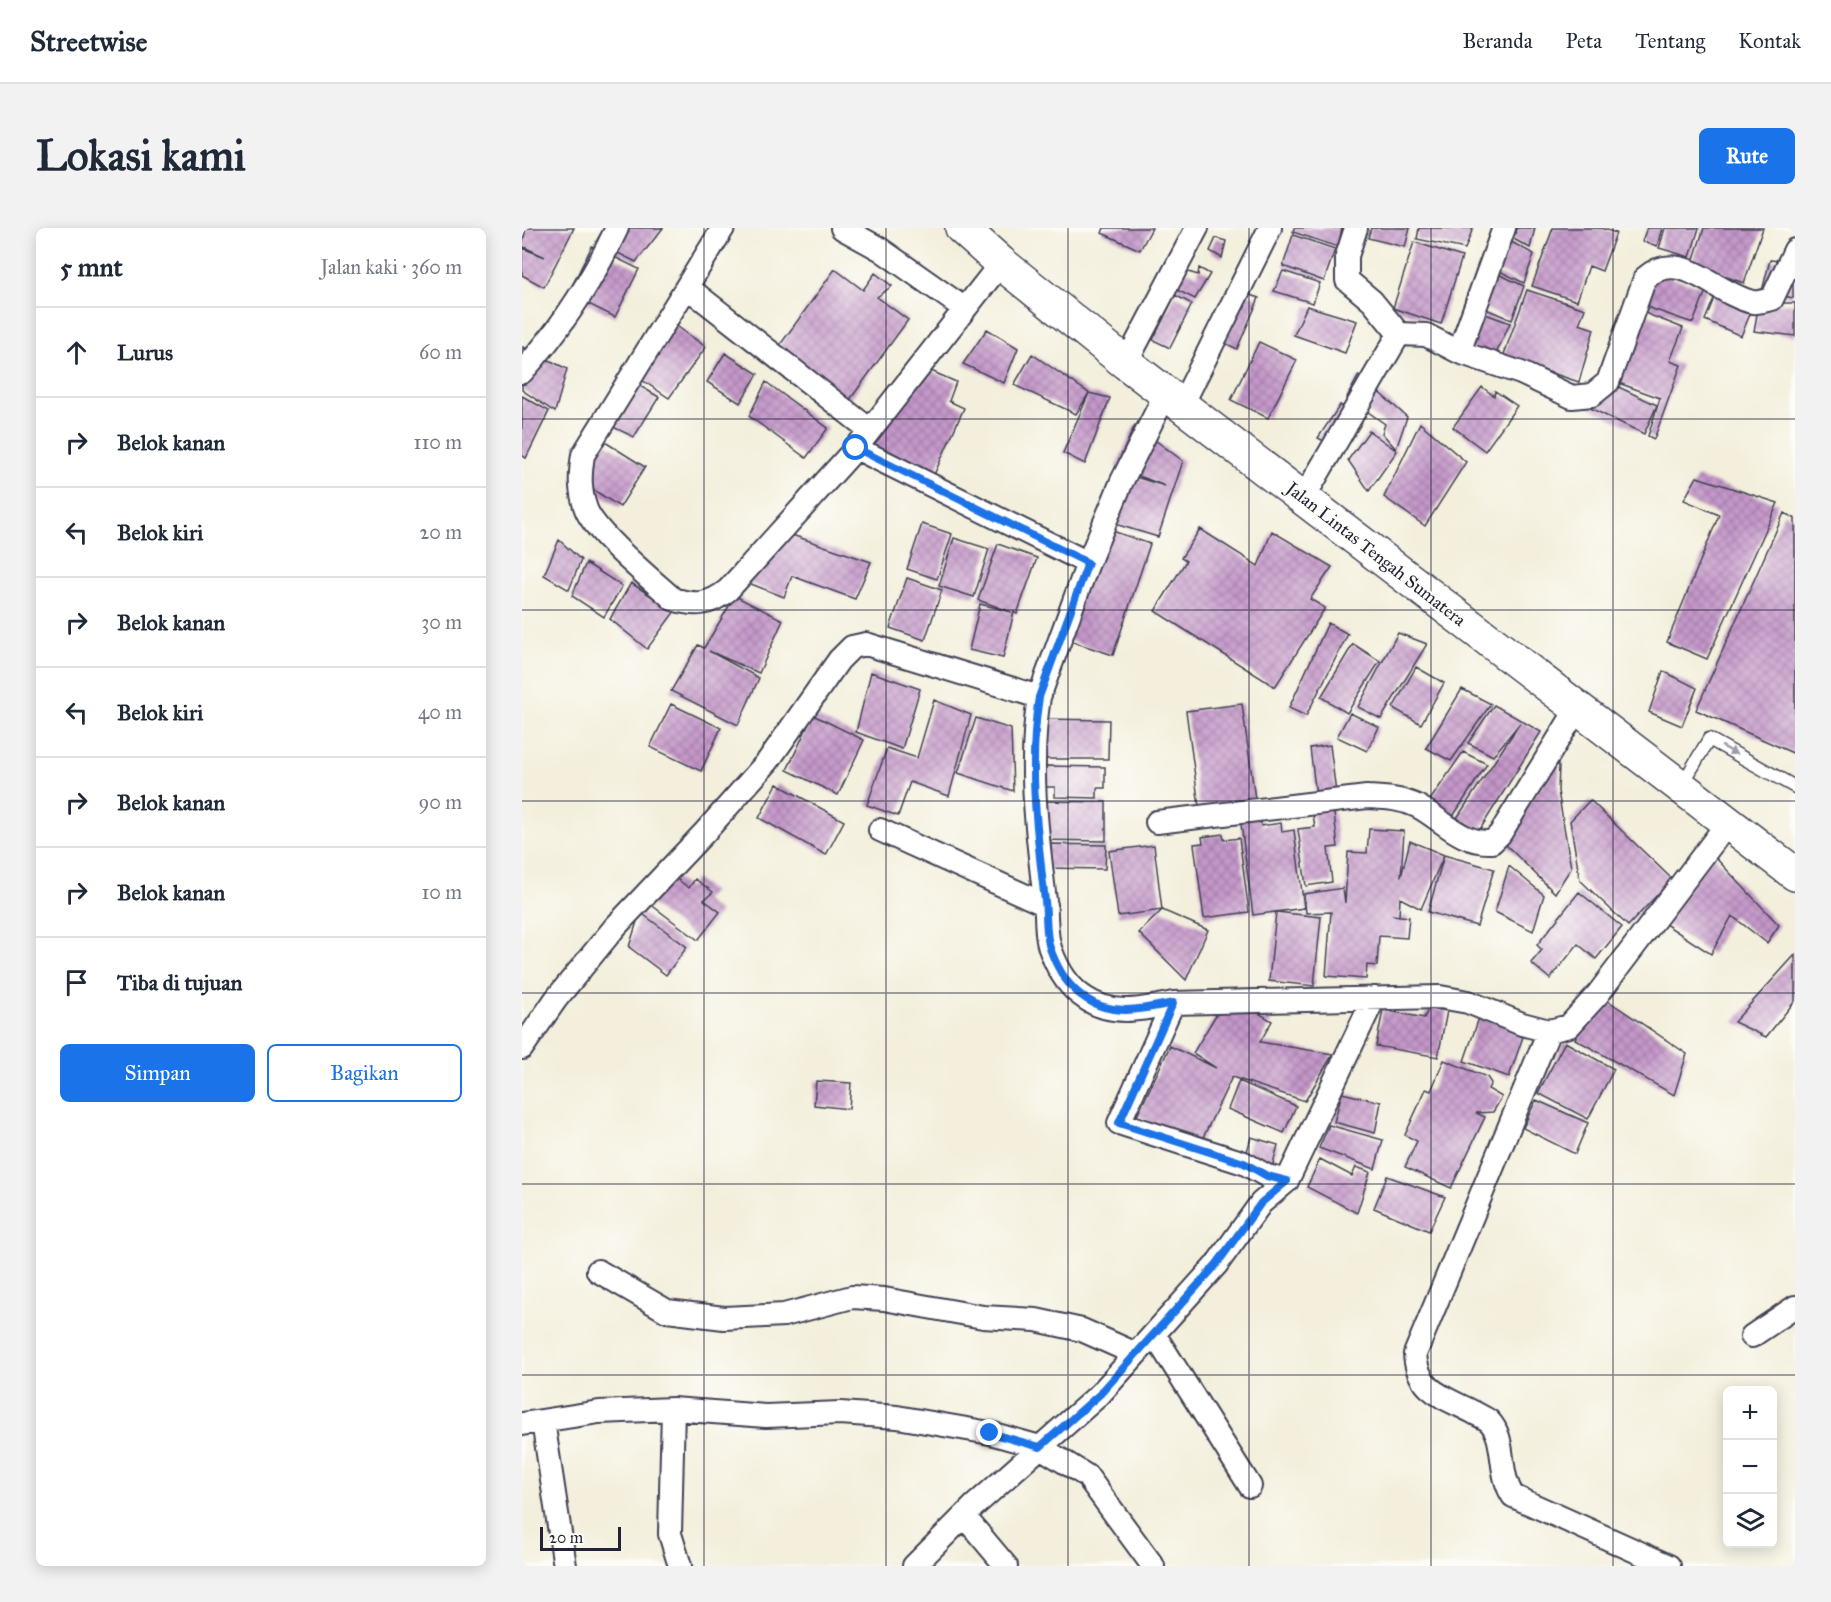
<!DOCTYPE html>
<html lang="id">
<meta charset="utf-8">
<style>
:root{--surface:#fff;--page:#f2f2f3;--text:#1f2937;--muted:#747a83;--line:#e0e1e3;--accent:#1a73e8}
body{margin:0;font-family:"IM FELL Great Primer",serif;background:var(--page);color:var(--text)}
.controls{position:absolute;right:18px;bottom:18px;display:grid;overflow:hidden;border-radius:9px;box-shadow:0 3px 15px #0003}
.controls button{width:54px;height:54px;display:grid;place-items:center;padding:0;border:0;border-bottom:2px solid var(--line);background:var(--surface);color:var(--text);font:30px sans-serif}
.scale{position:absolute;left:18px;bottom:15px;width:81px;box-sizing:border-box;padding-left:6px;border:3px solid #22223b;border-top:0;font-size:16px;line-height:21px;white-space:nowrap;color:#22223b;-webkit-text-stroke:4px #fdfcf7;paint-order:stroke}
.stop{position:absolute;width:18px;height:18px;margin:-14px;border:4px solid #1a73e8;border-radius:50%;background:#fff}
.stop.end{background:#1a73e8;border-color:#fff;box-shadow:0 2px 6px #0008}
.list{margin:0;padding:0;list-style:none}
h2{display:flex;justify-content:space-between;align-items:center;height:78px;margin:0;padding:0 24px;font-size:26px}
h2 small{font-size:20px;font-weight:400;color:var(--muted)}
.list li{display:grid;grid-template-columns:39px 1fr auto;gap:18px;align-items:center;box-sizing:border-box;height:90px;padding:0 24px;border-top:2px solid var(--line)}
.list b{display:block;font-size:22px;white-space:nowrap}
.list em{font-size:20px;font-style:normal;color:var(--muted)}
.actions{display:flex;gap:12px;padding:18px 24px}
.actions a{flex:1;padding:14px 0;border:2px solid var(--accent);border-radius:9px;text-align:center;font-size:21px;color:var(--accent)}
.actions .main{background:var(--accent);color:#fff}
.icon{flex:none;width:33px;height:33px;fill:none;stroke:currentColor;stroke-width:2;stroke-linecap:round;stroke-linejoin:round}
.map{position:relative;flex:none;width:1273px;height:1338px;overflow:hidden;border-radius:9px}
header{display:flex;align-items:center;gap:36px;box-sizing:border-box;height:84px;padding:0 30px;background:var(--surface);border-bottom:2px solid var(--line)}
header strong{font-size:28px}
nav{display:flex;gap:33px;margin-inline-start:auto;font-size:21px}
.intro{display:flex;align-items:center;justify-content:space-between;box-sizing:border-box;height:144px;padding:0 36px}
h1{margin:0;font-size:42px}
.button{padding:15px 27px;border-radius:9px;background:var(--accent);color:#fff;font-size:21px;font-weight:700}
main{display:flex;gap:36px;padding:0 36px}
aside{flex:1;background:var(--surface);border-radius:9px;box-shadow:0 3px 15px #0003}
.map>svg:first-child{display:block}
.building{fill:url(#building-cross-hatch)}
.lines{fill:none;stroke-linecap:round;stroke-linejoin:round}
.lane-casing{stroke:#414153;stroke-width:15}
.street-casing{stroke:#414153;stroke-width:26}
.highway-casing{stroke:#414153;stroke-width:36}
.lane{stroke:#fff;stroke-width:12}
.street{stroke:#fff;stroke-width:22}
.highway{stroke:#fff;stroke-width:33}
.oneway{fill:#9c9ca7}
.route{stroke:#1a73e8;stroke-width:8}
.grid{fill:none;stroke:#22223b;stroke-width:1.5;stroke-opacity:0.55}
.labels{text-anchor:middle;stroke-width:4.5;stroke-linejoin:round;paint-order:stroke}
.street-label{font-size:18px;fill:#22223b;stroke:#fdfcf7}
</style>
<header>
<strong>Streetwise</strong>
<nav><a>Beranda</a><a>Peta</a><a>Tentang</a><a>Kontak</a></nav>
</header>
<div class="intro"><h1>Lokasi kami</h1><a class="button">Rute</a></div>
<main>
<aside>
<h2>5 mnt<small>Jalan kaki · 360 m</small></h2>
<ul class="list">
<li><svg class="icon" aria-label="ahead" viewBox="0 0 24 24"><path d="M12 20V5M6 11l6-6 6 6"/></svg><div><b>Lurus</b></div><em>60 m</em></li>
<li><svg class="icon" aria-label="right" viewBox="0 0 24 24"><path d="M7 20v-9h11M14 6l5 5-5 5"/></svg><div><b>Belok kanan</b></div><em>110 m</em></li>
<li><svg class="icon" aria-label="left" viewBox="0 0 24 24"><path d="M17 20v-9H6M10 6l-5 5 5 5"/></svg><div><b>Belok kiri</b></div><em>20 m</em></li>
<li><svg class="icon" aria-label="right" viewBox="0 0 24 24"><path d="M7 20v-9h11M14 6l5 5-5 5"/></svg><div><b>Belok kanan</b></div><em>30 m</em></li>
<li><svg class="icon" aria-label="left" viewBox="0 0 24 24"><path d="M17 20v-9H6M10 6l-5 5 5 5"/></svg><div><b>Belok kiri</b></div><em>40 m</em></li>
<li><svg class="icon" aria-label="right" viewBox="0 0 24 24"><path d="M7 20v-9h11M14 6l5 5-5 5"/></svg><div><b>Belok kanan</b></div><em>90 m</em></li>
<li><svg class="icon" aria-label="right" viewBox="0 0 24 24"><path d="M7 20v-9h11M14 6l5 5-5 5"/></svg><div><b>Belok kanan</b></div><em>10 m</em></li>
<li><svg class="icon" aria-label="arrive" viewBox="0 0 24 24"><path d="M6 21V4h12l-3 4 3 4H6"/></svg><div><b>Tiba di tujuan</b></div></li>
</ul>
<div class="actions"><a class="main">Simpan</a><a>Bagikan</a></div>
</aside>
<div class="map">
<svg width="1273" height="1338" viewBox="0 0 1273 1338">
<defs>
<pattern id="building-cross-hatch" width="8" height="8" patternUnits="userSpaceOnUse" patternTransform="scale(1.5)"><rect width="8" height="8" fill="#c598ca"/><path d="M0 0l8 8M0 8l8-8" fill="none" stroke="#a07ca5"/></pattern>
</defs>
<rect width="100%" height="100%" fill="#fdfcf7"/>
<filter id="ink" filterUnits="userSpaceOnUse"><feTurbulence type="fractalNoise" baseFrequency=".0167" numOctaves="2"/><feDisplacementMap in="SourceGraphic" scale="12" xChannelSelector="R" yChannelSelector="G"/><feConvolveMatrix kernelMatrix="1 2 1 2 8 2 1 2 1" color-interpolation-filters="sRGB"/></filter>
<filter id="wash" filterUnits="userSpaceOnUse"><feTurbulence type="fractalNoise" baseFrequency=".008" numOctaves="4" result="noise"/><feDisplacementMap in="SourceGraphic" scale="24" xChannelSelector="R" yChannelSelector="G"/><feGaussianBlur stdDeviation="1.35" result="paint"/><feColorMatrix in="noise" values="0 0 0 0 0 0 0 0 0 0 0 0 0 0 0 0 0 1.4 0 .05"/><feComposite in="paint" operator="in"/></filter>
<g filter="url(#wash)">
<rect width="100%" height="100%" fill="#f3efdc"/>
<g id="blocks">
<path class="building" d="M4,0h48l-30,59 -22,-12v-27l23,9 -23,-11z
M82,0h59l-27,34 -40,-20z
M582,0h48l-12,22 -38,-17z
M772,0h48l-4,19 -45,-15z
M849,0h39l-5,19 -37,-9z
M897,0h54l-8,21 -48,-10z
M972,0h41l-5,20z
M1031,0h48l15,5 -14,38 -13,-5 -12,35 -45,-15z
M1125,0h15l-5,18 -15,-5z
M1143,0h34l-9,29 -31,-9z
M1182,0h59l-19,55 -52,-18z
M974,6l38,20 -10,29 -43,-21z
M771,7l42,14 -11,32 -41,-15z
M694,10l10,3 -4,17 -12,-7z
M892,14l48,15 -21,67 -48,-16z
M70,18l47,23 -24,48 -47,-23z
M1248,32l23,2v36l-31,-7z
M957,37l45,21 -12,34 -47,-20z
M677,40l11,6 -15,25 -20,-10 10,-18 13,4z
M313,41l28,21 12,-17 17,13 -15,11 31,23 -59,81 -72,-52z
M761,43l37,12 -7,20 -39,-12z
M1130,44l55,16 -14,35 -55,-19z
M707,60l30,10 -22,51 -28,-14z
M1005,62l58,19 -6,15 15,5 -15,53 -76,-25z
M1195,63l36,16 -12,29 -36,-16z
M653,67l17,9 -22,44 -17,-8z
M1237,75h36v33l-41,-5z
M785,78l50,15 -12,32 -51,-18z
M944,79l44,16 -15,33 -45,-14z
M1115,82l46,18 -13,33 11,4 -27,74 -6,-3 12,-38 -55,-20z
M149,94l35,25 -37,51 -36,-24z
M465,101l31,19 -14,35 -41,-19z
M737,114l38,18 -29,58 -37,-18z
M1,119l44,22 -12,43 -33,-22z
M203,125l33,21 -18,29 -33,-21z
M510,126l57,39 21,5 -25,66 -22,-11 26,-60 -13,21 -62,-29z
M398,138l36,16 -7,19 15,7 -31,69 -68,-30z
M837,147l48,42 -11,32 -14,-16 3,-9 -38,-27z
M111,154l26,15 -25,40 -25,-12z
M244,154l62,46 -22,30 -57,-42z
M1088,155l47,22 -13,29 -56,-27z
M960,159l12,9 1,-5 22,15 -32,45 -32,-24z
M0,168l27,15 -23,47 -4,-3z
M818,177l23,14 -20,32 -25,-13z
M898,195l46,39 -41,64 -41,-29z
M613,197l48,36 -25,76 -53,-16 21,-47 39,12 -49,-19z
M847,203l28,20 -28,40 -21,-31z
M83,214l40,25 -25,40 -39,-25z
M1175,249l81,26 -71,156 -40,-17 52,-127 -35,-15z
M1262,285l11,5v236l-99,-44z
M400,296l30,10 -15,45 -30,-10z
M582,300l46,16 -37,111 -46,-15z
M678,301l58,37 14,-35 60,36 -22,32 15,9 -50,79 -120,-76 31,-50 -5,-3z
M270,307l79,27 -16,37 -63,-23 -8,21 -38,-15z
M432,310l35,11 -15,48 -35,-11z
M37,312l22,20 -12,30 -25,-15z
M476,316l39,14 -20,56 -3,-2 -11,46 -34,-8 11,-46 32,8 -34,-12z
M64,335l36,23 -18,31 -32,-21z
M385,350l35,12 -17,50 -35,-12z
M109,355l44,28 -28,38 -37,-30z
M213,368l48,24 -24,53 -50,-22 50,27 -21,47 -67,-34 27,-46 6,3z
M806,395l20,11 -42,82 -17,-8z
M876,405l29,11 -46,75 -23,-12z
M831,416l27,17 -33,52 -26,-16z
M894,439l28,16 -23,41 -28,-16z
M1141,443l34,17 -15,38 -33,-14z
M349,444l49,17 -18,60 -46,-17z
M940,461l29,15 -40,57 -25,-13z
M412,472l37,15 -22,81 -39,-14 -12,34 -31,-11 20,-57 30,10z
M149,476l50,24 -20,43 -51,-24z
M720,476l13,95 -56,7 -13,-95z
M972,477l47,27 -62,99 -24,-10 65,-98 -27,33 -25,-13z
M828,485l29,14 -12,24 -30,-14z
M291,487l51,25 -26,55 -51,-25z
M454,490l35,11 2,62 -55,-18z
M515,491l72,1 -1,39h-71z
M808,517l6,48 -20,2 -6,-47z
M941,524l24,12 -37,57 -24,-15z
M1032,534l5,4 -1,25 13,77 -16,25 -51,-50z
M521,538l62,1v21h-8v10l-42,-1v-10h-12z
M255,556l67,37 -18,34 -67,-37z
M1068,572l82,79 -44,47 -48,-46 -10,-59z
M518,573l66,1v39l-67,-1z
M811,577l5,42 -10,1 4,34 -26,4 -8,-57 17,-2 -3,-19z
M738,586l1,12 20,-3 1,9 12,-2 10,78 -51,7 -13,-98z
M847,601l35,2 -3,46 9,-36 34,14 50,14 -17,57 -49,-14 16,-57 -23,54 -21,-11 -1,18 -7,-1 17,2 -2,21 -28,-2 -2,30 -10,-1 -1,14 -40,-3 5,-64 -25,1 -2,-19 39,-6 2,15 3,-51 19,1z
M701,606l1,6 15,-2 10,74 -45,6 -10,-74 9,-1 -1,-6z
M524,616l60,1 -1,24 -60,-1z
M632,617l8,65 46,20 -22,50 -47,-47 23,-23 -44,6 -9,-65z
M1191,627l66,70 -12,18 -35,-27 -21,38 -49,-32z
M987,638l35,29 -11,36 -38,-19z
M151,648l16,12 6,-9 18,13 -9,8 16,12 -22,28 -52,-39z
M1057,664l43,35 -26,32 -18,-15 -28,35 -19,-16 11,-13 -5,-5z
M118,684l47,35 -21,28 -37,-28z
M754,684l45,5 -7,69 -45,-5z
M1273,727v46l-29,36 -32,-15z
M1076,766l89,60 -13,41 -99,-56z
M706,767l44,26 -12,21 73,12 -28,47 -73,-24 -33,69 -62,-30 33,-70 46,22 -23,-15z
M907,780l18,3 -9,46 -62,-11 7,-36 41,8z
M958,787l45,16 -16,46 -45,-16z
M1043,814l49,27 -26,50 -50,-26z
M922,832l43,17 4,6 -3,6 14,8 -9,15 -17,1 9,4 -34,71 -46,-21 12,-26 -12,-6 21,-46 5,2z
M294,853l35,2 -2,26 -35,-4z
M717,853l57,25 -12,27 -56,-24z
M820,865l39,9 -6,31 -41,-11z
M1014,872l52,23 -13,31 -52,-26z
M807,897l54,15 -8,29 -56,-21z
M729,909l27,8 -7,26 -27,-8z
M798,931l32,17 4,-9 14,5 -13,41 -50,-26z
M865,948l58,21 -16,34 -55,-23z"/>
</g>
</g>
<g filter="url(#ink)">
<use href="#blocks" fill-opacity="0" stroke="#414153" stroke-width="1.5"/>
<g class="lines">
<g class="lane-casing">
<path id="lane" d="M1160,557l27,-46 86,48"/>
</g>
<g class="street-casing">
<path id="street" d="M201,0l-140,227c-3,19 -4,35 3,54 9,24 66,71 87,90 22,7 37,6 55,-9l128,-142 145,-185
M320,0l38,21 85,60
M834,0l-9,28v24l25,21 27,33
M165,59l183,143
M937,124l45,-124
M604,135l71,-135
M0,144c39,-43 70,-91 95,-144
M660,177l88,-177
M334,220l232,115
M781,271l96,-165 27,1 33,17 62,21 51,24 20,-2 16,-13 37,-104c36,-32 71,17 108,24 5,1 13,-2 19,-3l23,-49
M517,469c-11,69 -2,136 6,204 2,16 0,36 6,50 7,19 17,36 34,47 27,19 59,11 88,5l267,-6 28,5 54,22 27,7 20,-5 29,-32 129,-170
M635,594l210,-25c17,1 33,1 50,9 25,13 44,38 75,36l8,-8 77,-125
M358,602l166,75
M651,775l-54,120 125,40 23,13 20,5
M1027,803l-134,323c2,37 29,43 58,58 5,3 12,6 16,9 18,18 8,51 24,75l156,70
M0,820l34,-49 59,-72 90,-95 63,-71 71,-101 13,-13 14,-3 173,53 49,-134 34,-82 44,-88
M76,1043l69,40 57,7 60,-3 68,-18 32,2 99,18 53,3 46,10 54,24
M632,1106l96,152
M1230,1108l43,-29
M151,1181l-3,125 10,32
M21,1193l22,145
M0,1196l77,-12 74,-3 93,7 74,-3 57,4 93,16 50,14 47,29 66,90
M442,1288l42,50
M392,1338l60,-60 126,-112 116,-129 45,-62 26,-22 87,-183"/>
</g>
<g class="highway-casing">
<path id="highway" d="M440,0l39,35 125,100 669,511"/>
</g>
<use href="#lane" class="lane"/>
<use href="#street" class="street"/>
<use href="#highway" class="highway"/>
</g>
<defs><path id="oneway-solid" d="M-6-.8H1V-3.2L6.5 0L1 3.2V.8H-6Z" transform="scale(1.5)"/></defs>
<use class="oneway" href="#oneway-solid" transform="translate(1207 522) rotate(29)"/>
</g>
<g class="lines" filter="url(#ink)">
<path class="route" d="M334,220l232,115 -49,134c-11,69 -2,136 6,204 2,16 0,36 6,50 7,19 17,36 34,47 27,19 59,11 88,5l-54,120 125,40 23,13 20,5 -26,22 -45,62 -116,129 -60,53 -50,-14"/>
</g>
<path class="grid" d="M182,0v1338M364,0v1338M546,0v1338M727,0v1338M909,0v1338M1091,0v1338M0,191h1273M0,382h1273M0,573h1273M0,765h1273M0,956h1273M0,1147h1273"/>
<g class="labels">
<g class="street-label">
<text transform="translate(854 326) rotate(38)" y="6">Jalan Lintas Tengah Sumatera</text>
</g>
</g>
</svg>
<div class="controls">
<button>+</button>
<button>−</button>
<button><svg class="icon" aria-label="layers" viewBox="0 0 24 24"><path d="M12 4l9 5-9 5-9-5zM3 14l9 5 9-5"/></svg></button>
</div>
<div class="scale">20 m</div>
<div class="stop" style="left:334px;top:220px"></div>
<div class="stop end" style="left:468px;top:1205px"></div>
</div>
</main>
